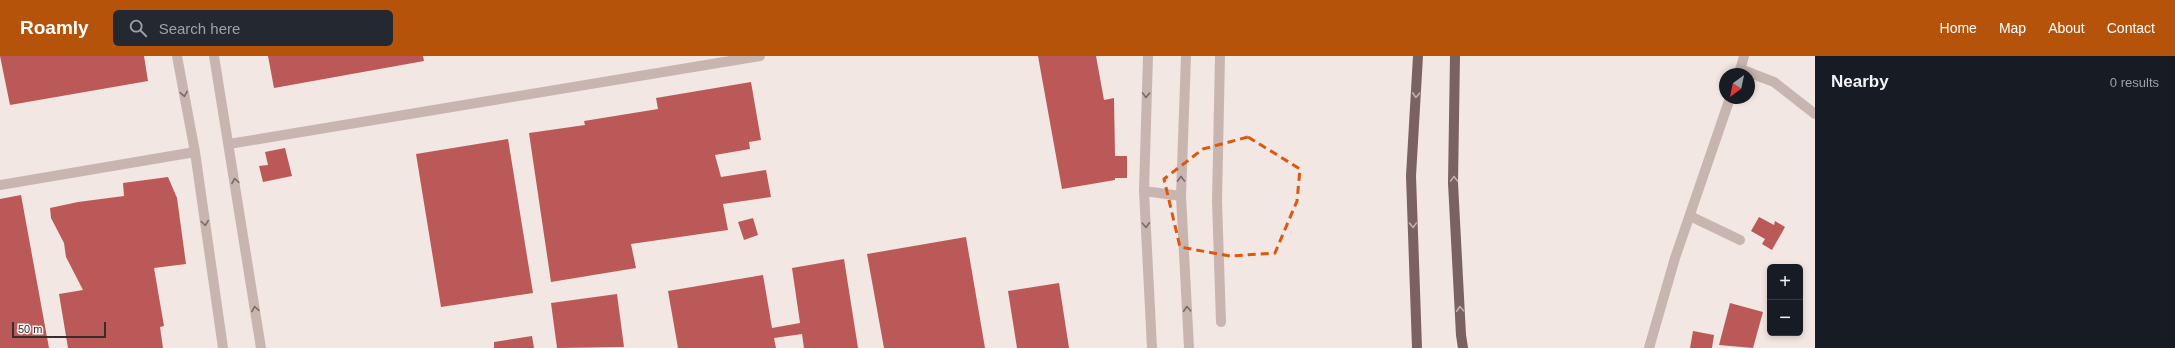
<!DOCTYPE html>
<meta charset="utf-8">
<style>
:root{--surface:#171b24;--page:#242831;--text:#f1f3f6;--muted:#9ea1a6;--line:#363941;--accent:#b45309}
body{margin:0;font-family:Arial,sans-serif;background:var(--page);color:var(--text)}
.controls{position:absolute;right:12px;bottom:12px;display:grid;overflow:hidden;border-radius:6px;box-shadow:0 2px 6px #0003}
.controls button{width:36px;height:36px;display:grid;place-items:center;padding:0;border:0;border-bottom:1px solid var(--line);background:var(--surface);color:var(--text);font:20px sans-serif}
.compass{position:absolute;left:1719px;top:12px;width:36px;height:36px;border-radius:50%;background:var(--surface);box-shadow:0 2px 6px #0003;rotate:213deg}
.scale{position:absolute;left:12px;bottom:10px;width:94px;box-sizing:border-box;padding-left:4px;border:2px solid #392d2c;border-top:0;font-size:11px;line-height:14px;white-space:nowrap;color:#392d2c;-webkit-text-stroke:3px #f9f2ef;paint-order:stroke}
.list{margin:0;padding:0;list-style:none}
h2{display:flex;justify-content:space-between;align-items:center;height:52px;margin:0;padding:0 16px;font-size:17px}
h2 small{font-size:13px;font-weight:400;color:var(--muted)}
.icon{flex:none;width:22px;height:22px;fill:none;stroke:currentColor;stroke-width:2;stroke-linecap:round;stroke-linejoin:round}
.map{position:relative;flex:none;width:1815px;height:292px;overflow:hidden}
header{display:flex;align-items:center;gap:24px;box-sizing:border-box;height:56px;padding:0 20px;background:var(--accent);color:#fff}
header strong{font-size:19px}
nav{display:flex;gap:22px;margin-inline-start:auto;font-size:14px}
.search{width:280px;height:36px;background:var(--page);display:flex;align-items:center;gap:10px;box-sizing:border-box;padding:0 14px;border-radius:6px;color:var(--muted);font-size:15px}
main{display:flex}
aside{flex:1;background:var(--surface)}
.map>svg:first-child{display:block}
.building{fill:#ba5958}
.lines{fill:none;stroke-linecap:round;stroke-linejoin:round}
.minor{stroke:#c9b5af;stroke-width:10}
.major{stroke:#79625f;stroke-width:10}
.oneway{stroke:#7a6a67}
.oneway2{stroke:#bfb1ae}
.marked{fill:none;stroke:#df570e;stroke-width:3;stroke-dasharray:8 5;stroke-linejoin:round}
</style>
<header>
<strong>Roamly</strong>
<div class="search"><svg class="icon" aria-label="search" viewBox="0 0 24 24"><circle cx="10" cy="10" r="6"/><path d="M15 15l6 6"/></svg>Search here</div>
<nav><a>Home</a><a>Map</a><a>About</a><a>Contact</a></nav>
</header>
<main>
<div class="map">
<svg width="1815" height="292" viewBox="0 0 1815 292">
<rect width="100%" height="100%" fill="#f2e7e3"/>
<path class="building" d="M0,0h144l4,25 -138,24z
M268,0h155l1,5 -150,27z
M1038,0h58l8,44 10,-2 1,58h12v22h-12v2l-53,9z
M751,26l10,58 -12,2 1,7 -35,6 6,22 45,-7 5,27 -48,7 5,26 -97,14 5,24 -85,14 -22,-149 56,-8 -1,-4 74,-12 -2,-11z
M508,83l25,154 -92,14 -25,-153z
M285,92l7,28 -29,6 -4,-16 9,-1 -3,-13z
M168,121l9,21 9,66 -32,4 10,58 -4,1 3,21h-95l-9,-54 24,-4 -17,-33 -2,-14 -13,-25 -1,-10 28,-6 46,-6 -1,-13z
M21,139l28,153h-49v-149z
M1759,161l15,8 1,-4 10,6 -13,23 -10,-6 3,-5 -14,-8z
M753,162l5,17 -14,5 -6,-18z
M966,181l19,111h-101l-17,-94z
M844,203l14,89h-54l-2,-14 -28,4 2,10h-98l-10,-57 95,-16 9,53 28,-5 -8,-55z
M1059,227l10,65h-52l-9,-57z
M617,238l7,53 -67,1 -6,-45z
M1730,247l33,9 -10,36 -34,-3z
M1693,275l21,4 -2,13h-22z
M532,280l2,12h-40v-6z"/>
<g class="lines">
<path class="minor" d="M177,0l18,96 28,196
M214,0l47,292
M1148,0l-4,135 8,157
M1186,0l-5,140 8,152
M1220,0l-3,145 4,121
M1740,13l34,13 41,32
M1739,18l5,-18
M229,88l531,-88
M0,129l195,-33
M1144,135l37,5
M1690,160l50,24
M1649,292l26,-90 55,-160"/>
<path class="major" d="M1455,0l-2,127 8,152 2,13
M1417,292l-6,-172 7,-120"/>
</g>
<defs><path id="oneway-chevron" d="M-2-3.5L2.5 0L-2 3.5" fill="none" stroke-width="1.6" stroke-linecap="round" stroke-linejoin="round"/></defs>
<g class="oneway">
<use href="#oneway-chevron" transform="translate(184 38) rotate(80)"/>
<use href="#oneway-chevron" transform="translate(1146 39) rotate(92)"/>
<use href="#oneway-chevron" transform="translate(1181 123) rotate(-90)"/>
<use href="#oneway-chevron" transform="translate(235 125) rotate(-99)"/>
<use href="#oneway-chevron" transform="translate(205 167) rotate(82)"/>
<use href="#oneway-chevron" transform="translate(1146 169) rotate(87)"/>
<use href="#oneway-chevron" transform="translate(255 253) rotate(-99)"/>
<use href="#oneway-chevron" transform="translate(1187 253) rotate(-93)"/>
</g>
<g class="oneway2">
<use href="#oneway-chevron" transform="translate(1416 39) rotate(93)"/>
<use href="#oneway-chevron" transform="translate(1454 123) rotate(-90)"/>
<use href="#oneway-chevron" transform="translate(1413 169) rotate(88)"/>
<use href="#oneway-chevron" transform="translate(1460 253) rotate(-93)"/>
</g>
<path class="marked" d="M1248,81l52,32 -3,32 -22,52 -45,3 -50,-9 -16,-68 39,-30z"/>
</svg>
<div class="controls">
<button>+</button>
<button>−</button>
</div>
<svg class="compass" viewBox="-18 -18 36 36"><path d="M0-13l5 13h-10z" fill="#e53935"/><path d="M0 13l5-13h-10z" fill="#9ea1a6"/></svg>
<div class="scale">50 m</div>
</div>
<aside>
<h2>Nearby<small>0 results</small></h2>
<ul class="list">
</ul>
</aside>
</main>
